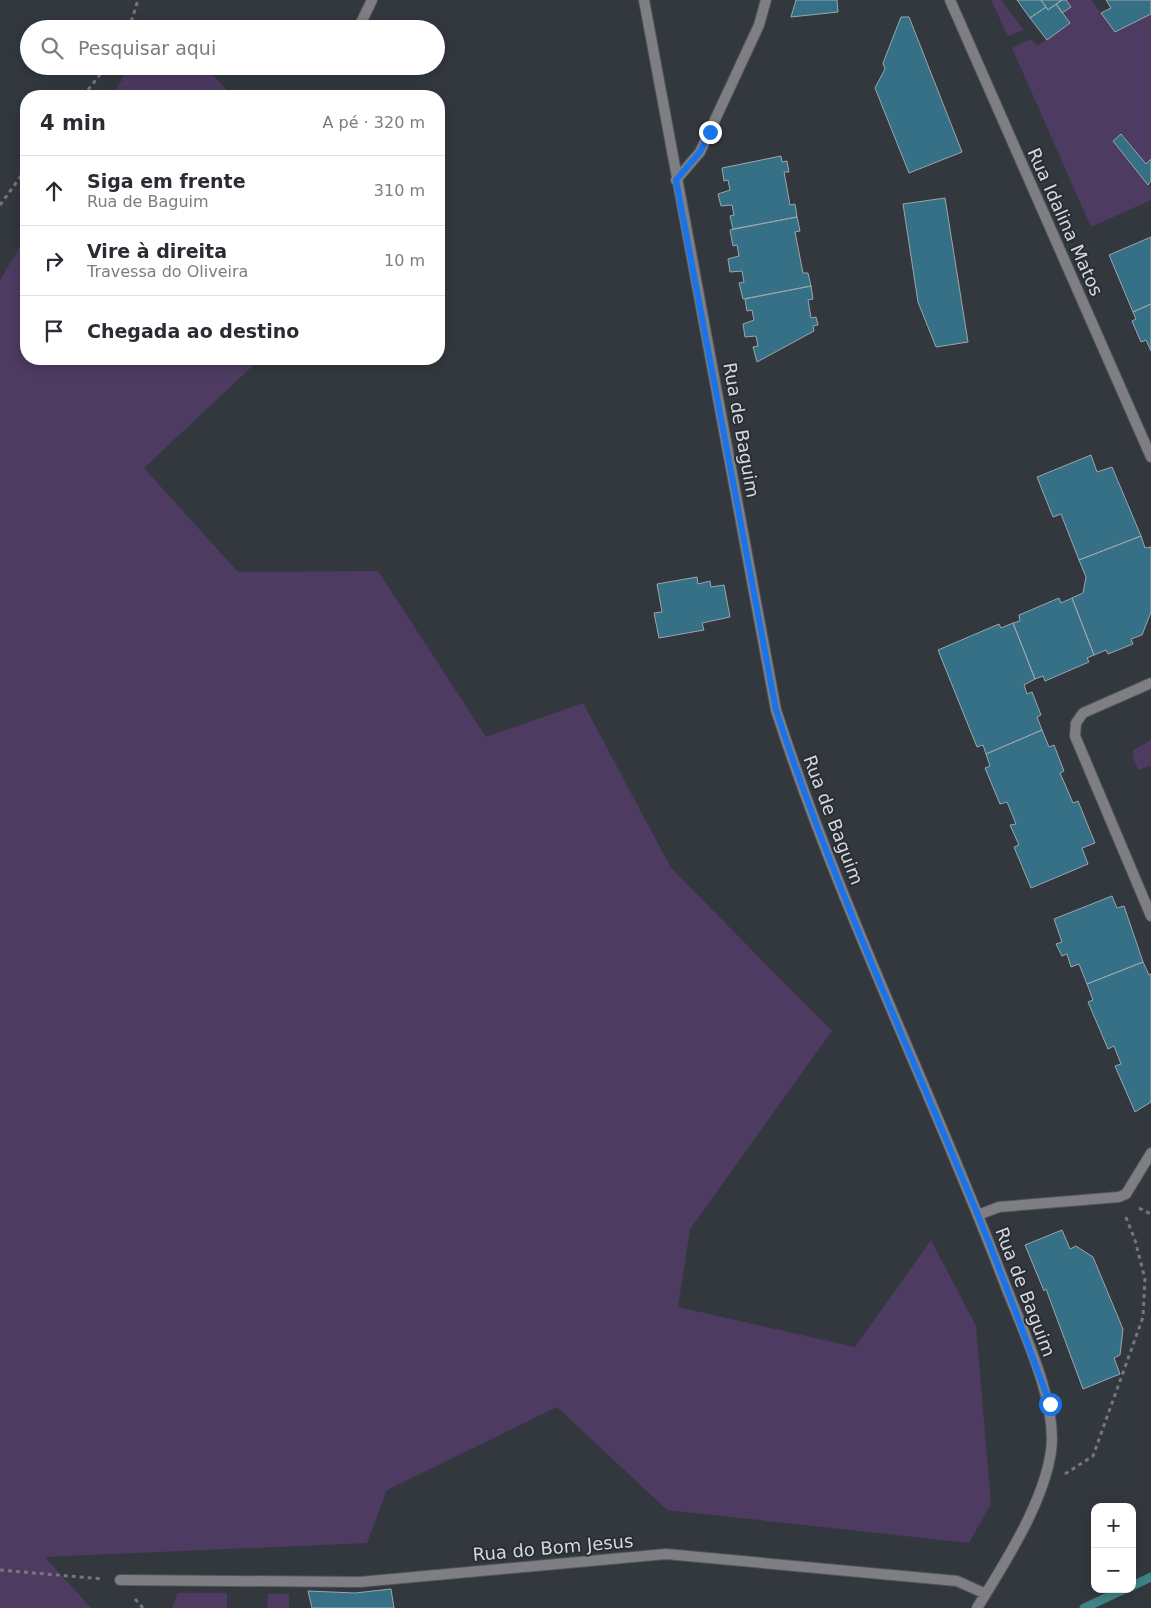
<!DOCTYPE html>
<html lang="pt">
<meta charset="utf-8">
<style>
:root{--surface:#fff;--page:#f7f7f7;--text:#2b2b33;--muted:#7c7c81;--line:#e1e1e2}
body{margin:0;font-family:"DejaVu Sans",sans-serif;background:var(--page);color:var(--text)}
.controls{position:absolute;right:15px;bottom:15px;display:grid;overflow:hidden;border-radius:10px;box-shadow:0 2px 12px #0003}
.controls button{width:45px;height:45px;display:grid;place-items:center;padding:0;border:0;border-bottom:1px solid var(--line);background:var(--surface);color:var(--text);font:25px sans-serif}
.stop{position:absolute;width:15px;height:15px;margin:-11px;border:4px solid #1a73e8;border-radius:50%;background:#fff}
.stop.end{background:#1a73e8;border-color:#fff;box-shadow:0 1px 5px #0008}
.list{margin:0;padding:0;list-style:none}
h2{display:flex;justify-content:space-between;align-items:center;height:65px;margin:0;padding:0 20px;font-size:21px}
h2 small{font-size:16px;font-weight:400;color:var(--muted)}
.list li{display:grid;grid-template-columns:32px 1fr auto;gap:15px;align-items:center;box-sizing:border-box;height:70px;padding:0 20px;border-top:1px solid var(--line)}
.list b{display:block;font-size:19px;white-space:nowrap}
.list p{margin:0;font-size:16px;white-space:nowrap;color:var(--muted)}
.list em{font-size:16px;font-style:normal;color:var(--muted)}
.icon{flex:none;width:28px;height:28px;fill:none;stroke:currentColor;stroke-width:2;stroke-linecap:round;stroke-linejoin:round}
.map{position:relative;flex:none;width:1151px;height:1608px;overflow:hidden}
.search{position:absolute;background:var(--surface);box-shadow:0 2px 12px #0003;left:20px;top:20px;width:425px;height:55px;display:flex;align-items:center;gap:12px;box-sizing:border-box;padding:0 18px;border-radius:28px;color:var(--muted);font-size:19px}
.panel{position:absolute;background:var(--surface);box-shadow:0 2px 12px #0003;left:20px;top:90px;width:425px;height:275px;border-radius:20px}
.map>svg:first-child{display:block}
.green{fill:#4d3b62}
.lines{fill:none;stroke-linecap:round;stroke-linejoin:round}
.stream{stroke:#3e8386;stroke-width:9}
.building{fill:#367086;stroke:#9ca6ab}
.street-casing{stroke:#50555b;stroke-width:12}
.path{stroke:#74787e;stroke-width:3;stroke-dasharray:4 4;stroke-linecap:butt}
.street{stroke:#7f7f83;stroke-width:10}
.route{stroke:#1a73e8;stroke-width:6}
.labels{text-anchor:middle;stroke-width:4;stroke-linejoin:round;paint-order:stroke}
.street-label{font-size:18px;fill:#d5d9dd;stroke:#292e34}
</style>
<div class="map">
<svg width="1151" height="1608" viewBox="0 0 1151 1608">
<rect width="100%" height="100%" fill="#33383f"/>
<path class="green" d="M991,0h10l23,30 -16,6z
M1066,0h25l24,32 36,-18v145l-5,5 -24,-30 -9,7 38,47v12l-60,27 -79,-179 19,-9 6,7 33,-23 -8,-10 9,-6z
M130,66h75l27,30h-120z
M26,237v122h234l-116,109 94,104 140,-1 108,166 97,-34 88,165 161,163 -142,198 -12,78 177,40 76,-107 45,86 15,178 -22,39 -302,-33 -110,-103 -170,83 -20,53 -322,14 46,51h-91v-1328z
M1151,740v25l-13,5 -5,-13v-7z
M178,1593h49v15h-55z
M268,1594h21v14h-22z"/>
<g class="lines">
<path class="stream" d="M1132,1586l19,-9
M1084,1608l41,-19"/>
</g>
<path class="building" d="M796,0h41l1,12 -47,5z
M1017,0h24l5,7 -16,11z
M1041,0h21l-14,10z
M1062,0h4l5,7 -9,6 -6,-9z
M1106,0h45v14l-36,18 -14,-19 10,-5z
M1056,4l14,19 -23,17 -17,-22 16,-11 2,3z
M901,17h8l53,135 -53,21 -34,-85 10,-19 -2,-6z
M1121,134l25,30 5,-5v22l-3,4 -35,-44z
M781,156l1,6 5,-1 2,11h-5l6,33 5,-1 2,13 -64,12 -3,-13 4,-1 -2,-10 -11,1 -3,-12 12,-4 -2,-10 -4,1 -2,-13z
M945,198l23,144 -32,5 -18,-45 -15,-98z
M797,217l3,14 -5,1 8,41h5l3,13 -68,13 -4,-16 5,-1 -2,-11 -12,1 -2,-13 11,-3 -2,-11 -4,1 -3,-16z
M1151,237v67l-18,8 -24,-57z
M811,286l2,13 -5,1 3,18 5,-1 2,8 -5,1 1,5 -57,31 -4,-15 5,-1 -2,-10 -11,1 -2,-13 11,-4 -2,-10 -5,1 -2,-12z
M1151,304v47l-5,-11 -5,2 -9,-21 4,-2 -3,-7z
M1091,455l6,17 15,-5 29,69 -62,24 -18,-46 -8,3 -16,-40z
M1141,536l4,12 6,-1v65l-9,23 -11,4 2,5 -25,10 -2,-4 -12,5 -22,-57 11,-5 3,-16 -7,-17z
M697,577l1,7 12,-3 1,6 13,-2 6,32 -28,6 2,7 -45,8 -5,-25 8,-1 -5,-28z
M1059,598l2,5 11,-5 22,57 -7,3 2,4 -44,19 -2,-5 -8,3 -22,-56 7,-2 -1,-6z
M1013,623l22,56 -11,6 3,9 5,-2 9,23 -4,2 5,13 -56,24 -3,-9 -6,2 -39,-97 61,-26 2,4z
M1042,730l7,17 5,-2 10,26 -4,2 13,30 5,-2 17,42 -13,5 6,16 -57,24 -17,-41 5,-2 -9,-20 6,-1 -9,-22 -7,2 -15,-36 5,-2 -4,-12z
M1112,896l5,12 7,-2 19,56 -56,22 -8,-20 -8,3 -4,-13 -5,2 -6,-12 6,-2 -8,-23z
M1143,962l6,13 2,-1v128l-16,10 -20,-46 6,-2 -7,-18 -6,3 -20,-47 5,-2 -6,-16z
M1062,1230l8,19 6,-3 17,11 30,72 -3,26 -6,3 6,16 -37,15 -37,-100 -2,2 -19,-46z
M391,1589l3,19h-82l-4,-17 47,2z"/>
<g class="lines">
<g class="street-casing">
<path id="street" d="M644,0l132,710c63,195 154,378 227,569 18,48 55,122 48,172 -7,51 -46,112 -74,157
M950,0l201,457
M358,29l14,-29
M676,180l24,-28 59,-127 7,-25
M1151,683l-68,30 -7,10 -1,13 76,180
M978,1215l21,-8 120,-10 7,-3 25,-41
M120,1580l240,2 306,-28 291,27 29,13"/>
</g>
<path class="path" d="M129,29l9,-29
M83,96l24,-30
M0,205l26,-36
M1139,1208l12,6
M1065,1474l28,-18 50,-139 2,-38 -10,-39 -10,-25
M0,1570l103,9
M135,1599l8,9"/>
<use href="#street" class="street"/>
</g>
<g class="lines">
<path class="route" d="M710,132l-10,20 -24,28 100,530c56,172 132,336 201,503 26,63 49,127 73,191"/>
</g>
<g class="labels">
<g class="street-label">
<text transform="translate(1065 222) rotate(66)" y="6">Rua Idalina Matos</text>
<text transform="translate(741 430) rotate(80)" y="6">Rua de Baguim</text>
<text transform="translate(833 820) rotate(69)" y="6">Rua de Baguim</text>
<text transform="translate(1025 1292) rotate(69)" y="6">Rua de Baguim</text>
<text transform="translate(553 1548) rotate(-5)" y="6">Rua do Bom Jesus</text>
</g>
</g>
</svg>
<div class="controls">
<button>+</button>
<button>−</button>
</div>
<div class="stop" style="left:1050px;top:1404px"></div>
<div class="stop end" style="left:710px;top:132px"></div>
<div class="search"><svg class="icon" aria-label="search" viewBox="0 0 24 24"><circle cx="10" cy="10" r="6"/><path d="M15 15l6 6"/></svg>Pesquisar aqui</div>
<section class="panel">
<h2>4 min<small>A pé · 320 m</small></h2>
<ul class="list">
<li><svg class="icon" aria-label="ahead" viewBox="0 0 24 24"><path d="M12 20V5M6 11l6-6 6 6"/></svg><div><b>Siga em frente</b><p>Rua de Baguim</p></div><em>310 m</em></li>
<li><svg class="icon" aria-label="right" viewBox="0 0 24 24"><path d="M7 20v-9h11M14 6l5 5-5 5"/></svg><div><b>Vire à direita</b><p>Travessa do Oliveira</p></div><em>10 m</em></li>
<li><svg class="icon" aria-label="arrive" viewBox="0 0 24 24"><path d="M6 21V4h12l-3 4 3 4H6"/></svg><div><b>Chegada ao destino</b></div></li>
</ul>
</section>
</div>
